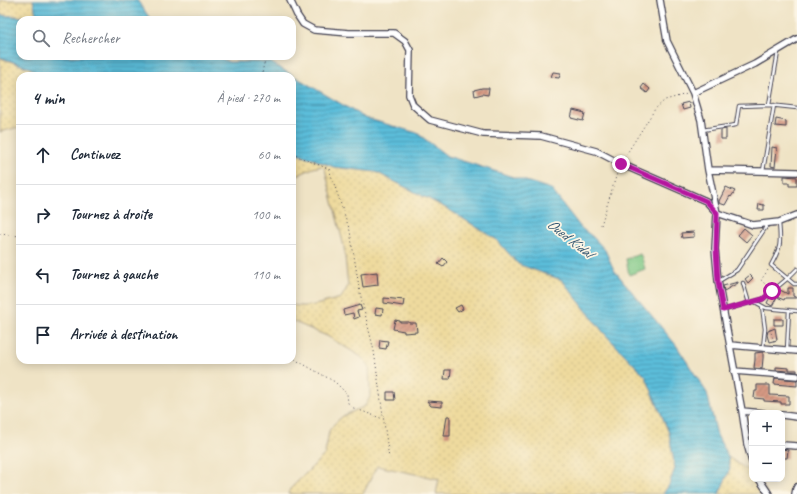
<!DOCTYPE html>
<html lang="fr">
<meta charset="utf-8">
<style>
:root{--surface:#fff;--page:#f2f2f3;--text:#1f2937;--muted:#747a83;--line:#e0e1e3}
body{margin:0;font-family:Caveat,sans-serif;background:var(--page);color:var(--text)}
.controls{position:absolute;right:12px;bottom:12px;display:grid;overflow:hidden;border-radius:8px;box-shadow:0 2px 10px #0003}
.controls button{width:36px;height:36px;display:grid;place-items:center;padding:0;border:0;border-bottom:1px solid var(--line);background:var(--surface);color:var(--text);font:20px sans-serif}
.stop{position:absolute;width:12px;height:12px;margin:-9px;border:3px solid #b5179e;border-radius:50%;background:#fff}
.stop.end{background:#b5179e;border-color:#fff;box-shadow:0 1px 4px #0008}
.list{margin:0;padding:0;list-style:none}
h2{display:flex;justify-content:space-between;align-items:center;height:52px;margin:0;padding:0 16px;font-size:17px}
h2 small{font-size:13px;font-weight:400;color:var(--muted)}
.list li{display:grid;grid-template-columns:26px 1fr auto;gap:12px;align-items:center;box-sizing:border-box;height:60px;padding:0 16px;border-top:1px solid var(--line)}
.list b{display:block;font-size:15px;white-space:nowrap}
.list em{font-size:13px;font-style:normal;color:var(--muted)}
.icon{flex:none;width:22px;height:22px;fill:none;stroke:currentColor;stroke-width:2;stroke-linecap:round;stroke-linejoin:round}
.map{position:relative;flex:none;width:797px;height:494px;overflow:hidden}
.search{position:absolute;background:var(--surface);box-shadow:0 2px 10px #0003;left:16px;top:16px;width:280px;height:44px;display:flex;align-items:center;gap:10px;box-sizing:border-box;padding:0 14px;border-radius:12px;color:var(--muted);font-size:15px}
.panel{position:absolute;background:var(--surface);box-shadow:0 2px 10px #0003;left:16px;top:72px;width:280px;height:292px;border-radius:12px}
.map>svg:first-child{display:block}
.green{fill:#7ec885;stroke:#507560}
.sand{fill:url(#sand-dots);stroke:#887e6c}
.water{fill:url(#water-rules);stroke:#3f708a}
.building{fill:url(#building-hatch)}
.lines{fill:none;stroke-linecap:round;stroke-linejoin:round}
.lane-casing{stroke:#413f50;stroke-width:4.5}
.street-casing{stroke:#413f50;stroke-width:8}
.path{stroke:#413f50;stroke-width:1;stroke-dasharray:1 3;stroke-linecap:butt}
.lane{stroke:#fff;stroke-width:2.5}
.street{stroke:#fff;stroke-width:5.5}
.route{stroke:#b5179e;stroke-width:5}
.labels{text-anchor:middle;stroke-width:3.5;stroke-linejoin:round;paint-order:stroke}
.water-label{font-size:15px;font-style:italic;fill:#365873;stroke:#fcf5e5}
</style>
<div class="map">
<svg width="797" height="494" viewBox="0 0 797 494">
<defs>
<pattern id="sand-dots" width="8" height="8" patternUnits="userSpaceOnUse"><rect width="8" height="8" fill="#eeda9e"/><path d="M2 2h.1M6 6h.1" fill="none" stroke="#ccbb89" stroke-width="1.8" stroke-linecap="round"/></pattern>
<pattern id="water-rules" width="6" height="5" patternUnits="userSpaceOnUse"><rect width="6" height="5" fill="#5cbdda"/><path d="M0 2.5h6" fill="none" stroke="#4c99b2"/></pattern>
<pattern id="building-hatch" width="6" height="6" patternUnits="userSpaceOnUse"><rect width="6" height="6" fill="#d59983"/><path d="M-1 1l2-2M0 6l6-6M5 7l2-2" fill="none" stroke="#ac7c6c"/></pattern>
</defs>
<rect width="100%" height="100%" fill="#fcf5e5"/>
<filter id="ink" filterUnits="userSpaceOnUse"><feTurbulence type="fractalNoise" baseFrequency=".025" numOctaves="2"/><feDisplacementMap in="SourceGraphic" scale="8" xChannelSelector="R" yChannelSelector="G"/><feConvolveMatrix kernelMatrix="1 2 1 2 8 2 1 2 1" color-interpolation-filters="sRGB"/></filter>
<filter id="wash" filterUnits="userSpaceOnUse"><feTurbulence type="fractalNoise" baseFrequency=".012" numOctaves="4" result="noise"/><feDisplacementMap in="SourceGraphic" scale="16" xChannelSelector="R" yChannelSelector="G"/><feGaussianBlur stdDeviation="0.9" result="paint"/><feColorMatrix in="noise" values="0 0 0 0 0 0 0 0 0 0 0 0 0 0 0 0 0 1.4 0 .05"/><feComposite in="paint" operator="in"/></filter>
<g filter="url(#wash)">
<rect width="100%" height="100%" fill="#efe3c5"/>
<path class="green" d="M640,254l2,4 3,11 -16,6 -3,-16z"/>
<path class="sand" d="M0,0h33l5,18 -38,-3z
M0,58l30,10 12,8h-22v53l-5,-1 -15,4z
M292,151l42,16 42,5 72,37 49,31 21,24 44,16 42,53 42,44 23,56 6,35 -6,17 -6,9h-227l3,-15 -62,-13 -14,28h-75l2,-5 35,-35 4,-23 5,-7 9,-8 22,-10 5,-9 -1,-32 -9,-9 -33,-20 -35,-15v-16c17,4 33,-3 49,-7l7,-12 -4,-39 -19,-78 -3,-3 -9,2 -21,10z
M728,457l24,16v6h7l8,15h-48l11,-25z"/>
<path class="water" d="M33,0h104l14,20h-131v36h196l13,6h41l95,56 52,15 30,23 104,33 30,39 12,9 12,13 9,20 62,75 31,48 10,42 11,22 2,12 -11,25h-56l6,-9 6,-17 -6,-35 -23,-56 -42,-44 -42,-53 -44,-16 -21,-24 -49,-31 -72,-37 -42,-5 -42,-16v-75h-250l-12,-8 -30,-11v-42l37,3z"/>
<g id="blocks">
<path class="building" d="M553,72l8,1 -2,5 -8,-1z
M644,84l6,5 -3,4 -6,-5z
M482,88h7l-1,7 -6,-1 -7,2 -1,-6z
M689,102l1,6 -7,2 -2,-6z
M573,110l12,3 -2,8 -12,-3z
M776,119l10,2v6l-11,-1z
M726,129v10h-5v-9z
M772,147l5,1 -2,19 -4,-1z
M784,176l13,1v9h-8v-3h-5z
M726,187l9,4 -4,6 -1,-1 -5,9 -6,-2v-2z
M759,204l5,1v5h-6z
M744,228l8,7 -6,7 -8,-7z
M694,232v5l-12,1 -1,-5z
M443,258l4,4 -4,5 -5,-3z
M377,272l1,13 -15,2 -2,-13z
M750,275l3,3 -5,5 -3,-4z
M738,282v1l-14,8 -1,-5z
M788,288h5v8l4,2h-12l-1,2 -7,-3 3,-7 8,4z
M773,294l4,3 -5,9 -5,-3 3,-6z
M384,298l20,2 -1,6 -19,-3z
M360,305l2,5 -5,1 2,6 -5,2 -1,-6 -9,2 -1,-5z
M461,305l2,4 -5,3 -3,-4z
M376,308l7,1 -1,6 -7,-1z
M774,319h9v6h-9z
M395,320l5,1v1h9v1h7l1,9 -13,1v-2l-11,-2z
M775,328l2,12 -8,2 -2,-7 1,-4z
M380,340l8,1 -2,8 -7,-1z
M763,352v6l-1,11 -8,-1 1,-8v-7z
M776,367l13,1v2h8v2l-21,-2z
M445,370h6l-1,9h-6z
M775,378l22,2v6l-23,-2z
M757,385h13v10l19,1v8h-8v-2l-17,-1v-2l-10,-1 1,-7h2z
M387,392h7l1,8h-8z
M427,401l15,1v5l-11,-1z
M447,416h3v20h-6z
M782,449l6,1 -1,8h-5z"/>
</g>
</g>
<g filter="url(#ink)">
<use href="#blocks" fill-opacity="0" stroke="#413f50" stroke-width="1"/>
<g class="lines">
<g class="lane-casing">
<path id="lane" d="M769,105l9,-53
M702,130l34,-5 3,-19 30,-1 28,3
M763,171l11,-66
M779,223c2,21 2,24 -8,42l23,19h3
M719,281l18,-11 31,-46
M743,283l6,20
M755,302l11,6 31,3
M762,306l3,23 -2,19
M724,310l39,-11 25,-21 9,-9
M787,350l2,-40"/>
</g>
<g class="street-casing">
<path id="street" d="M290,0l7,15 6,9 11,6 35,3h45l11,8 5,9 -1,45 4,10 17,15 53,14 58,2 55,15 25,13 85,37 11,12 36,12 26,-3 18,-7
M660,0l7,41 26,52 8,27 7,50 9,43 -2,36 3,32 24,130 5,33 5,18
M693,93l62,-29 42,-25
M708,170l89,2
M730,345l67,6
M734,371l63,5
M742,411l21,2
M782,415l15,2
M782,445l15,1
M759,479l10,15
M795,494l1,-5 1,-2"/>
</g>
<path class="path" d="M261,76l5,-20
M292,154l37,15 21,62 10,62 14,58 15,107
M624,158l31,-49 10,-9 22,-6
M601,225l17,-55
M0,234l20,2
M768,270l-7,10 8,8
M770,329l4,13
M292,356l4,4 39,22 12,12 1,9 3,4 32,12"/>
<use href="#lane" class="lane"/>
<use href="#street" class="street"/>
</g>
</g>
<g class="lines" filter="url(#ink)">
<path class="route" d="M621,164l85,37 11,12 -1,36 2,33 5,28 40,-11 9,-8"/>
</g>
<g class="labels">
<g class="water-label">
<text transform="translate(570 238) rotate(38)" y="5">Oued Kidal</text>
</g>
</g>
</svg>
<div class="controls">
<button>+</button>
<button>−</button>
</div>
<div class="stop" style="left:772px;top:291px"></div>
<div class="stop end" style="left:621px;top:164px"></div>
<div class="search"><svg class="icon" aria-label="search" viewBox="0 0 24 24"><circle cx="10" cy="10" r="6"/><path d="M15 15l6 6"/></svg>Rechercher</div>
<section class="panel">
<h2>4 min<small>À pied · 270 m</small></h2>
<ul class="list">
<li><svg class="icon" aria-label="ahead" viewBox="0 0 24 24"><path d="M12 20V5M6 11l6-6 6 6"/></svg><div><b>Continuez</b></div><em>60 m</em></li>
<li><svg class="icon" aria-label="right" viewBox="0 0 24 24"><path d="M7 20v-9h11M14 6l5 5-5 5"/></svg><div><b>Tournez à droite</b></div><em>100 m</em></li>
<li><svg class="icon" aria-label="left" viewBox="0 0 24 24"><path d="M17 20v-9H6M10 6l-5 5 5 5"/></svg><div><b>Tournez à gauche</b></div><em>110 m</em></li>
<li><svg class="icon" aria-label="arrive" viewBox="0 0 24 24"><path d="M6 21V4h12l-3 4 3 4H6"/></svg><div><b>Arrivée à destination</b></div></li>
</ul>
</section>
</div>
